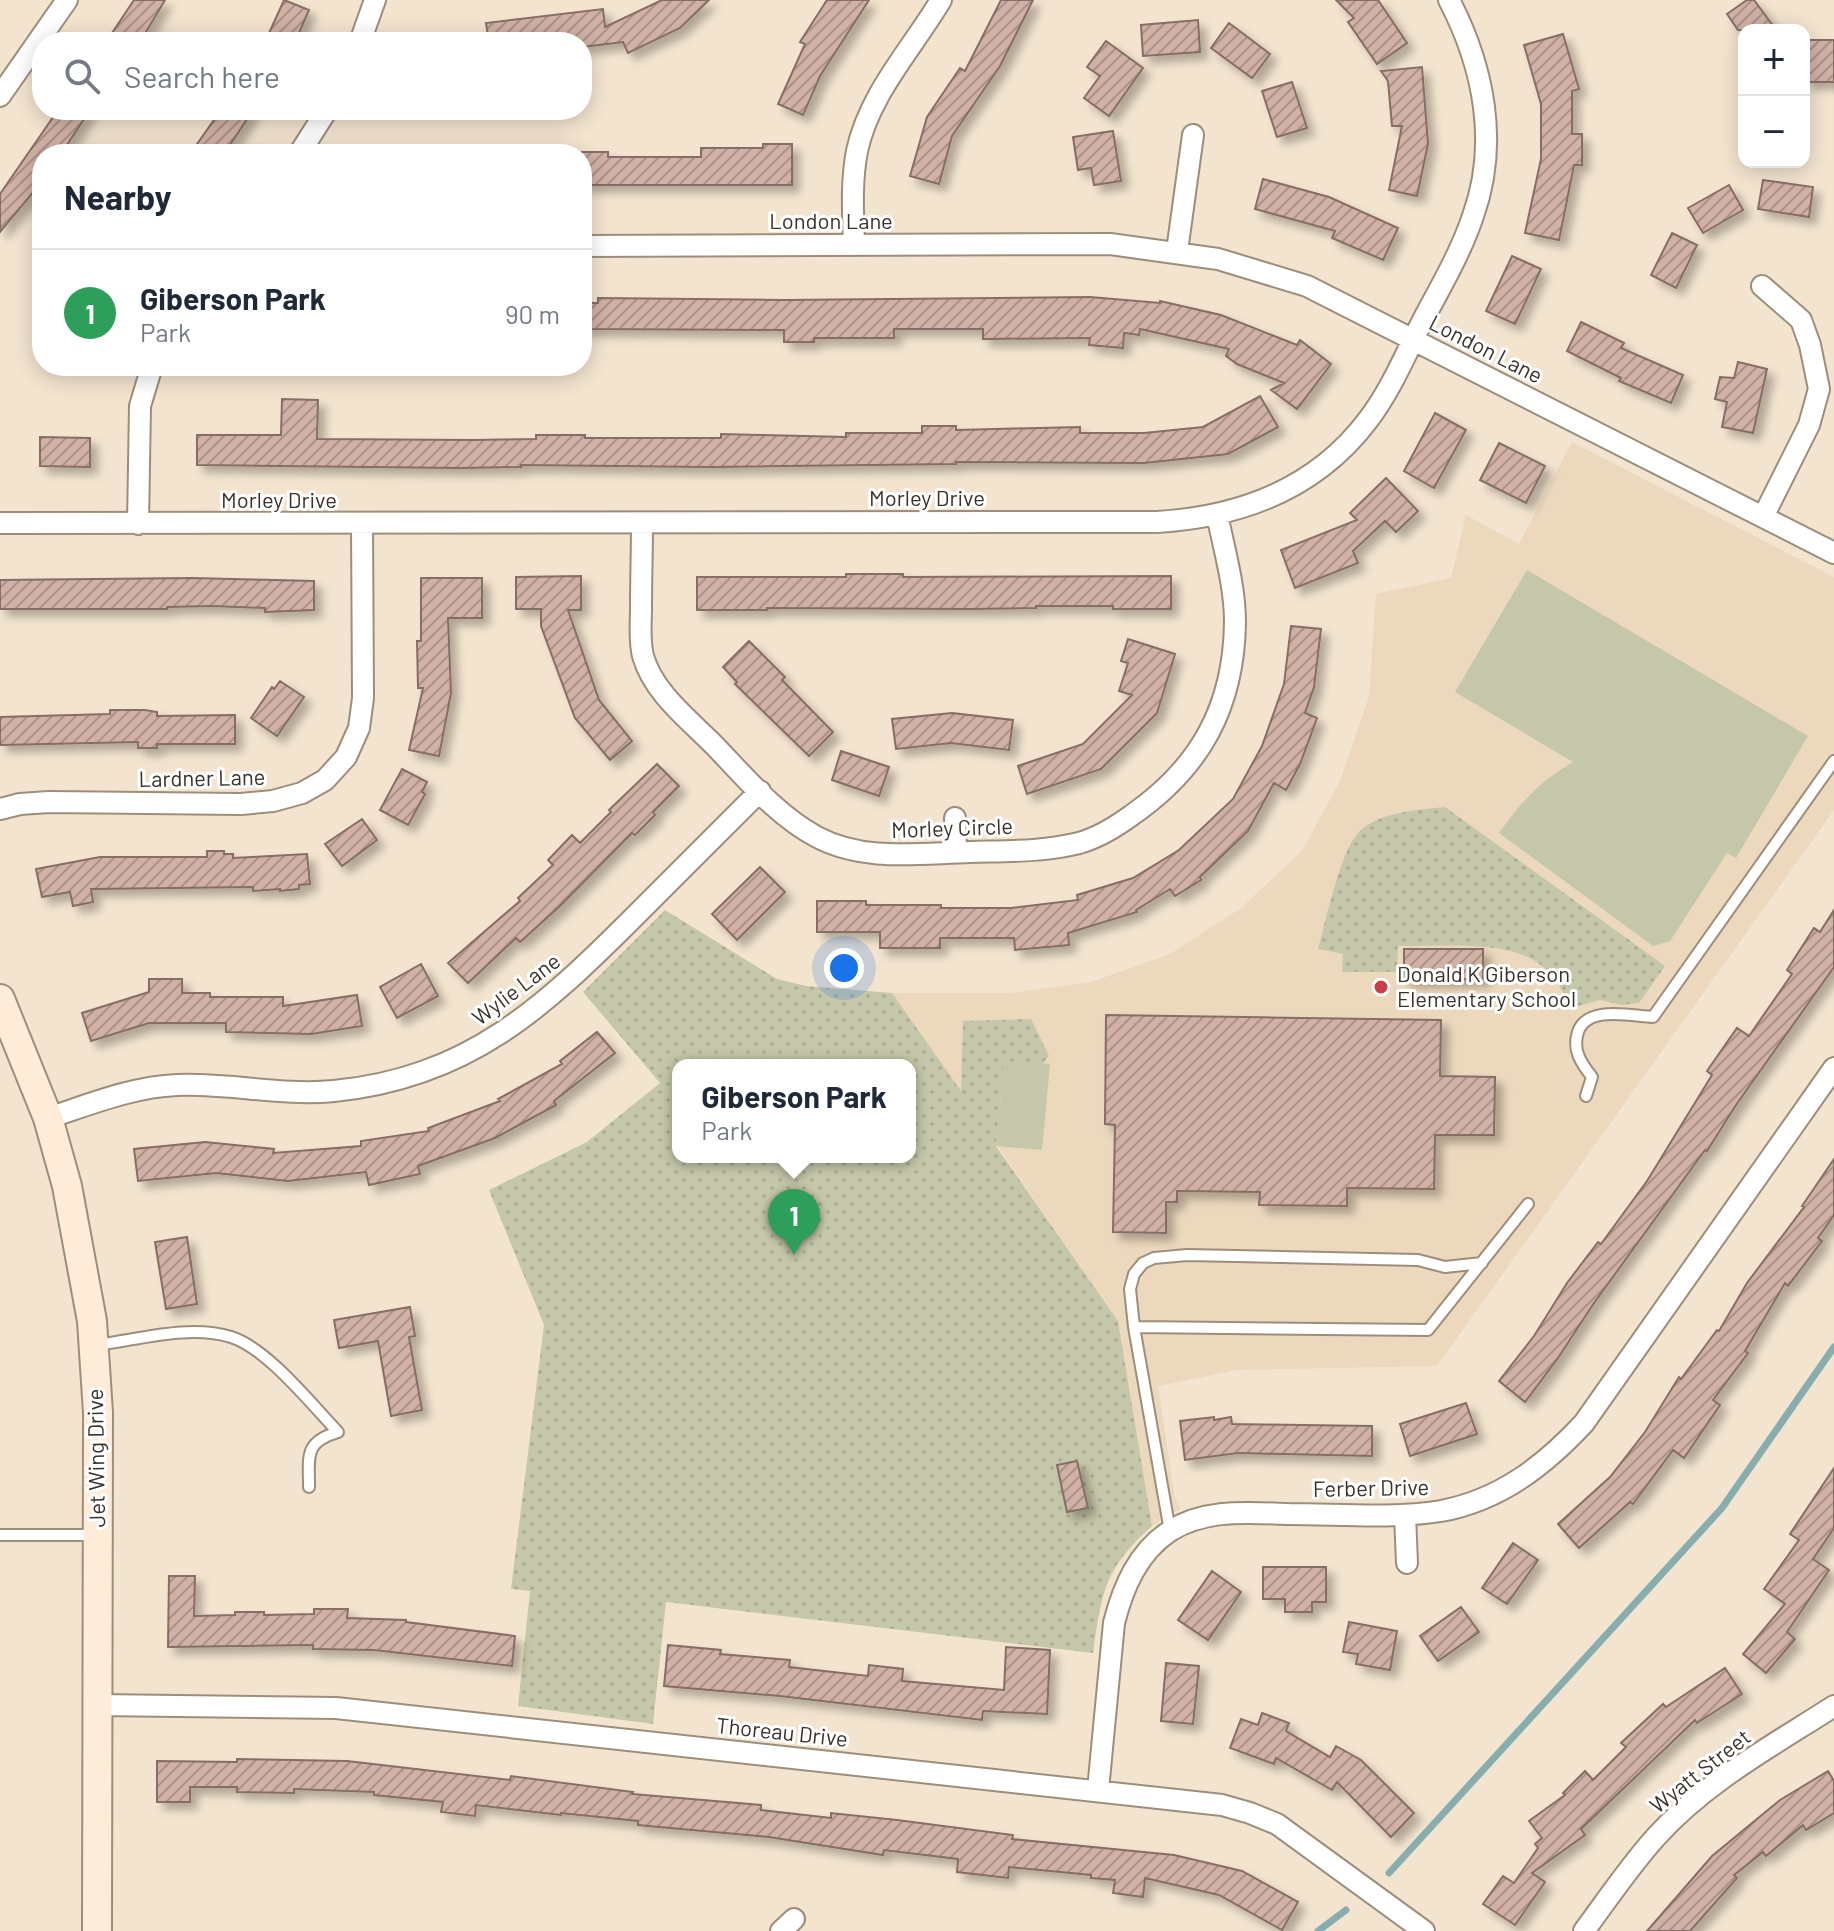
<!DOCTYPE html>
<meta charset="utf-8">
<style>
:root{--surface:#fff;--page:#f6f6f7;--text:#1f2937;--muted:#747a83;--line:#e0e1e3;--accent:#ea580c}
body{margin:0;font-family:Barlow,sans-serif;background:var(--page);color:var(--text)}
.controls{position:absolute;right:24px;top:24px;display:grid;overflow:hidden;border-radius:16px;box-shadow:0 4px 20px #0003}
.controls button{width:72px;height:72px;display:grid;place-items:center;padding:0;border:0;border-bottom:2px solid var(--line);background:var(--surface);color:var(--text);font:40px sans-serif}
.you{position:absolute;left:844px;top:968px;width:28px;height:28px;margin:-20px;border:6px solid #fff;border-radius:50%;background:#1a73e8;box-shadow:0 0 0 12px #1a73e833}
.badge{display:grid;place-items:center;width:52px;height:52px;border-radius:50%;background:var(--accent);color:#fff;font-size:26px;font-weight:700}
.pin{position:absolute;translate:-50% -66px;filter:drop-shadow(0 2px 4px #0008)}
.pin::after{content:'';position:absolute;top:42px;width:28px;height:24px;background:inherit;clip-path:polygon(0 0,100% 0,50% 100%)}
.popup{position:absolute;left:672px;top:1059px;width:244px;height:104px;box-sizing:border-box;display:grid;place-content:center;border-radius:16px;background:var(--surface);filter:drop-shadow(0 2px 6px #0005);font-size:26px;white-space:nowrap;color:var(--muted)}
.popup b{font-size:30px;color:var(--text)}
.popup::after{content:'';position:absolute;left:50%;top:100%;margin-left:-16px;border:16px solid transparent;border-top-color:var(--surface)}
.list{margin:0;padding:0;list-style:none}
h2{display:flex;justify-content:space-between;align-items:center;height:104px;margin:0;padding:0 32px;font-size:34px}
h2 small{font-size:26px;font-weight:400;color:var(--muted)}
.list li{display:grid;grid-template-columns:52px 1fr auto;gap:24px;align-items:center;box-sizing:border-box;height:128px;padding:0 32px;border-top:2px solid var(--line)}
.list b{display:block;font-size:30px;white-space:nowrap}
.list p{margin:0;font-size:26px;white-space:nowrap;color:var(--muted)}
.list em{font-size:26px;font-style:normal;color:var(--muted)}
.icon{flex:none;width:44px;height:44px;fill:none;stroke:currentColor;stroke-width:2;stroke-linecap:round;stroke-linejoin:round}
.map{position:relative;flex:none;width:1834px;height:1931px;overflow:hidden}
.search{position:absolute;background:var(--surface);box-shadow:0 4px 20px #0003;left:32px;top:32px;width:560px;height:88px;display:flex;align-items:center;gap:20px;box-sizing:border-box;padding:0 28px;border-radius:32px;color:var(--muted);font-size:30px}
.panel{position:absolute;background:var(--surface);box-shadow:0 4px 20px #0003;left:32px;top:144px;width:560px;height:232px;border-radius:32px}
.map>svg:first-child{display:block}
.built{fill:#ebd8bd}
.grass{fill:#c5c7aa}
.park{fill:url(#park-dots);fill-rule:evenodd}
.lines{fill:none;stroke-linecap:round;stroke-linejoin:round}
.stream{stroke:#87adaf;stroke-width:7}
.building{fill:url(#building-hatch);stroke:#856e65;stroke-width:2;filter:url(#shadow)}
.lane-casing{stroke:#9c8e7a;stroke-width:14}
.street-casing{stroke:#9c8e7a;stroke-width:24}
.secondary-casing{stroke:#9c8e7a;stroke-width:32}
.lane{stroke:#fff;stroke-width:10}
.street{stroke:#fff;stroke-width:20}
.secondary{stroke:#feebd8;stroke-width:28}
.poi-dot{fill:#cd3d48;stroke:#fff;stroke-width:3}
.labels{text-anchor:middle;stroke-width:6;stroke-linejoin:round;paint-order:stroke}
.street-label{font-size:22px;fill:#39332b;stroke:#fff}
.poi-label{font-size:22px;fill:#39332b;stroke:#fff;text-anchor:start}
</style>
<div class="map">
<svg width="1834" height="1931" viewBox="0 0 1834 1931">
<defs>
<pattern id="park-dots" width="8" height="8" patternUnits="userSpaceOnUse" patternTransform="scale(2)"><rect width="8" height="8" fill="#c5c7aa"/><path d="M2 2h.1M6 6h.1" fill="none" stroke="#aaab92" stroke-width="1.8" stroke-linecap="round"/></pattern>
<pattern id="building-hatch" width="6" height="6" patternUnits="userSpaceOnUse" patternTransform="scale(2)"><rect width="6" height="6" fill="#d1b1a6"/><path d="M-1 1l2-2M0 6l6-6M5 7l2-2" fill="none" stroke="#ab9187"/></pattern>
<filter id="shadow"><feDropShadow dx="7" dy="7" stdDeviation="4" flood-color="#0004"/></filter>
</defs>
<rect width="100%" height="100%" fill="#f3e4cf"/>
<path class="built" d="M1572,442l262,135v233l-397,556 -201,4 -78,16 17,112 5,11 -28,17 -34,-205 -226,-328h119l80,-11 79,-28 71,-46 61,-57 38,-70 29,-84 7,-103 75,-16 15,-63 53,29z"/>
<path class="grass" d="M1527,570l281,166 -72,122 -9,-5 -57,88 -17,5 -154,-113c25,-34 38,-49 74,-71l-118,-70z
M1004,1060l46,4 -8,86 -46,-4z"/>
<path class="park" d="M1445,807l220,159 -26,37 -17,2 -22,-5 -29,8c-8,-17 -17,-34 -33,-45 -33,-24 -100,-16 -140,-17l-1,26h-55l1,-18 -25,-5c8,-28 22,-97 40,-116 19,-21 60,-23 87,-26z
M665,910l112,69 29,7 86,7 69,98 2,-70 68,-2 18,37 -7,8 -38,-3 -8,85 122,175 34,205c-48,43 -50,66 -59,127l-427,-51 -13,122 -135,-18 12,-115 -19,-2 33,-264 -55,-135 98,-48 73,-59 -77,-91zM678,1065h232v92h-232z"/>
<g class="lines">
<path class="stream" d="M1389,1873l333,-365 112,-161
M1318,1931l28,-21"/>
</g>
<path class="building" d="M134,0h31l-25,42h-34z
M284,0l25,10 -14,32h-30z
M662,0h47l-29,28 -52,25 -5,-11 -41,5v-5h-93l-3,-19 117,-14 2,18z
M827,0h42l-49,76 -17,39 -25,-11 27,-60 -5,-2z
M1001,0h32l-33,66 -48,70 -13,48 -29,-8 17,-59 33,-49 5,3z
M1336,0h42l29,43 -30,21 -29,-42 6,-4z
M1747,0h7l22,30h-38l-11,-16z
M1198,20l2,32 -57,4 -2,-31z
M1229,23l41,31 -18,24 -41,-30z
M1563,34l16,55 -7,2v43h10v31h-8l-15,75 -34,-7 16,-74v-55l-17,-59z
M1804,40h30v42h-30z
M1106,41l37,27 -34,48 -25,-18 16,-22 -13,-9z
M1422,67l6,77 -11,52 -28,-6 13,-64h-10l-4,-45 -7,-10z
M1292,82l15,46 -30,9 -15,-46z
M58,110h32l-29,44h-19v43l-8,-6 -34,41v-38z
M221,110h32l-29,44h-34z
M1113,131l8,50 -27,4 -3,-17 -13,2 -5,-33z
M763,144h29v41h-210v-33h26v5h93v-9h62z
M1263,179l66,18 69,31 -15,32 -51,-22 3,-7 -80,-22z
M1763,180l50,7 -4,30 -51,-8z
M1729,185l14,25 -40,23 -15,-25z
M1672,233l25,12 -21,43 -25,-13z
M1512,256l29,13 -26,55 -29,-13z
M1090,297l70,6v-2l61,14 76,30 3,-5 31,24 -34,45 -26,-19 13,-7 -47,-19 -11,-8 3,-7 -89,-20 -1,6 -15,-2 -1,15 -34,-3 1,-7 -107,1v-10h-89v9h-80v4h-30v-12l-202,-1v-26h16v-5l186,2z
M1581,322l43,21 -3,5 62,27 -12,28 -52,-22 2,-3 -54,-27z
M1738,362l29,7 -14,64 -31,-6 5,-25 -12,-3 5,-22 14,1z
M1260,396l18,31 -50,27 -84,9 -188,-1v2l-246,3 -189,-2v2l-62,1 -262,-3v-30h84l1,-36 36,1 -1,39 156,1 63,-1v-4h49v3h136v-4l125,3v-4h76v-7h34v4l124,-3v6h64l59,-6z
M1435,413l31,17 -32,58 -30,-17z
M40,437l50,1v29l-50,-1z
M1499,443l46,23 -19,37 -46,-23z
M1386,478l32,33 -22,21 -11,-11 -32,30 5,12 -63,25 -14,-38 76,-30 -7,-7z
M846,574h57v3l268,-1v33h-58v-3h-77v2l-68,1 -201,-1v2h-70v-33h149z
M581,576v34h-13l31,90 33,41 -22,19 -35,-42 -34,-92v-17h-25v-32z
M192,578l122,3v29l-49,2v-4l-53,-2 -45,1v2h-167v-29z
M421,578h61v40h-34l3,75 -12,63 -30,-6 14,-62h-5l-1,-47h4z
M1291,626l30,3 -7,58 -9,26 12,5 -17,46 -14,26 -12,-7 -26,48 -48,46 1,3 -26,16 -5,-7 -34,21 1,2 -69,21 1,12 -54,5 -1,-12h-74v10h-60v-16h-63v-31h49v4h75v3h70l67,-8 -1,-5 56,-17 46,-28 54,-51 29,-53 22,-62z
M1128,639l47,15 -18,59 -56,56 -74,25 -9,-28 65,-22 49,-49 -13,-4 9,-28 -7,-2z
M749,641l36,36 -3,3 51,52 -24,24 -74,-72 2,-2 -14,-15z
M280,681l24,16 -27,39 -26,-18 21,-31 2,2z
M110,710h35l12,2v4l78,-1v29h-78v4h-19v-6l-138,3v-28l110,-3z
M952,713l61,7 -4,30 -58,-7 -55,6 -4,-30z
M841,751l48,16 -10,29 -47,-16z
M657,764l22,22 -26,26 2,3 -20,20 -3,-2 -73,74 -39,35 -4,-4 -48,45 -20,-20 72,-62 -2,-3 35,-33 -5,-5 24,-25 8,8 31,-31 -2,-2z
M402,769l25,13 -5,10 3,2 -17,31 -28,-15z
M362,819l15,21 -35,26 -17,-22z
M207,851h17v3h9v4l74,-4 3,30 -11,1v4l-19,2v-2l-27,2v-4l-162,2 2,13 -20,4 -3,-14 -28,5 -6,-28 64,-12h107z
M760,867l25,25 -48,48 -25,-26z
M1834,910v57l-98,138 -29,46 -2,-1 -111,153 -36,55 -33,44 -26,-21 35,-45 33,-53 31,-41 3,2 46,-63 65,-106 -5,-4 30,-43 12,8 43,-62 -5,-4 27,-42 6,4z
M1404,949h79v30l-79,1z
M421,964l17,32 -41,22 -17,-31z
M149,979h33v14h28v4h73v9l74,-11 5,31 -51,8 -85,-2v-9h-77l-58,18 -9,-28 67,-21z
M1106,1015l335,5 -1,56 55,1 -1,58h-59l-1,54 -87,-1v18l-88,-1 1,-13 -83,-1v11h-11v31l-53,-1 2,-107 -10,-1z
M597,1032l18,21 -61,48 2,4 -61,33 -77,28 2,8 -51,11 -3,-13 -78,9 -72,-8 -78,8 -4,-32 71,-7 69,7 -1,4 88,-7v-5l68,-10 -1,-3 72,-27 -2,-2 64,-35 -2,-3z
M1834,1159v56l-16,23 4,3 -34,45 -3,-3 -40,68 3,2 -35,47 7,5 -36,53 -11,-8 -40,54 -3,-2 -51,46 -21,-24 52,-47 35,-45 34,-55 2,2 36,-49 2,1 28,-48 57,-76 -2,-1z
M187,1237l10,67 -31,5 -11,-67z
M410,1307l5,29 -6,1 13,73 -31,6 -13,-75 -39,7 -5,-28z
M1466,1403l11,31 -67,22 -10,-32z
M1214,1417v3l17,-3 1,7 140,2v30l-134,-3 -53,7 -5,-39z
M1077,1461l11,47 -21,4 -10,-47z
M1834,1468v60l-21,31 16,11 -42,62 8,7 -29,34 -23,-19 42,-50 -21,-15 35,-49 -9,-6z
M1513,1543l25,17 -31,44 -25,-16z
M1263,1567h63v35h-14v10h-27v-13h-22z
M1212,1571l29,21 -33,48 -30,-20z
M169,1576h26l-1,40 41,-1v-3h29v3l50,-1v-5h34l-1,9 59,2v2l109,14 -3,30 -138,-16 -61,-1v-4l-145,2z
M1461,1607l18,25 -41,29 -18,-25z
M1349,1622l48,9 -7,39 -34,-6 2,-10 -15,-2z
M668,1645l53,5 -1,4 70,6 -1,7 79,9 1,-11 34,4 -1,12 102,9 2,-43 44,3 -3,64 -64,-3 -1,9 -202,-24 -116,-10z
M1166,1663l33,3 -6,58 -32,-3z
M1725,1668l17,26 -45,29 -2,-3 -114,109 4,6 -53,38 13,9 -30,43 -32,-21 20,-28 11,7 24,-35 -3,-4 7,-6 -13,-17 36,-26 -2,-2 22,-22 8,9 33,-33 -5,-4 42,-39 3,3z
M1262,1713l27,10 -3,8 44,26 6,-11 25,14 53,53 -23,24 -54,-55 -5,8 -56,-32 -2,6 -44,-16 11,-29 17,6z
M237,1759l110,2 163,19 1,-4 122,16 -1,2 129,11v5l70,8v-5l66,7 116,15 -1,4 162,16 68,16 56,31 -16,28 -63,-35 -74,-17 -2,19 -30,-4 2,-13 -24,-2v-3l-82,-8 -1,11 -51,-6 1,-13 -74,-9 -1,5 -114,-18 -131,-12v-4l-77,-8v2l-85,-10 -1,11 -34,-4 2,-10 -69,-7v-3l-80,-3v4l-57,-1v-5h-47v15h-33v-41l80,1z
M1828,1771l6,10v32l-28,17 -3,-5 -37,31 -3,-4 -29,23 3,3 -47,53h-43l65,-75 68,-56z"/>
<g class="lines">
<g class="lane-casing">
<path id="lane" d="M1586,1096l6,-19c-11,-14 -20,-27 -14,-45 9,-27 53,-16 75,-15l181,-256
M1134,1327l294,3 100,-126
M95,1345c43,-5 94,-21 136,-8 36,11 81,68 107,95 -34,10 -29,24 -29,55
M1170,1531l-36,-204 -4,-38 4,-15 9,-11 11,-5 33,-3 231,5 27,7 37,-4
M0,1535h95"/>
</g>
<g class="street-casing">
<path id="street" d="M360,42l15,-42
M0,96l67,-96
M299,154l28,-44
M854,244c-1,-30 -3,-62 3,-93 12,-57 55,-102 84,-151
M582,246l528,-2 108,15 89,27 527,267
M1177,251l16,-116
M1762,286l39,34 9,25 9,44 -10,36 -46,92
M0,523l1157,-1c84,-5 159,-33 211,-102 23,-30 38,-67 55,-100 18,-34 38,-68 50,-104 26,-72 11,-149 -24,-216
M642,523c0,28 -1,56 -1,85 0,15 -2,33 2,48 10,36 45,63 71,89 31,32 63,71 103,92 47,25 102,16 154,15 36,-1 72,0 108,-9 18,-5 38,-17 53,-28 69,-48 102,-109 103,-193 0,-36 -11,-73 -18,-108
M138,524l2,-118 12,-40
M0,809l20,-5 29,-2 192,2 32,-3 29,-8 23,-13 21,-23 13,-29 4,-30 -1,-175
M955,818l1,34
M48,1118c43,-14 84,-31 129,-33 53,-2 104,11 157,6 135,-13 210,-84 301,-175 42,-42 83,-83 125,-125
M1405,1515l2,48
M97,1705l239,3 886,97 28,8 27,11 147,107
M1098,1790l16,-167c9,-36 24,-71 56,-92 36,-23 79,-18 119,-17 50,0 102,5 152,-3 59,-11 103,-45 143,-88l250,-355
M781,1931l13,-12
M1584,1931c23,-31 45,-64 71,-93 50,-56 117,-92 179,-132"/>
</g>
<g class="secondary-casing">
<path id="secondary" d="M0,999l48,119 19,68 25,135 6,92 -1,518"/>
</g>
<use href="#lane" class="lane"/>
<use href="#street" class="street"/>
<use href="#secondary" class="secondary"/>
</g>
<circle class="poi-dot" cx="1381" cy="987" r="8"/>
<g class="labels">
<g class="street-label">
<text x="831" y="229">London Lane</text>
<text transform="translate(1486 349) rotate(27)" y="8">London Lane</text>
<text x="927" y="506">Morley Drive</text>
<text x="279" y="508">Morley Drive</text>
<text transform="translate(202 778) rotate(-1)" y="8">Lardner Lane</text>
<text transform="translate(952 828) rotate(-2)" y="8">Morley Circle</text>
<text transform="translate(516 989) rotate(-37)" y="8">Wylie Lane</text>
<text transform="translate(96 1458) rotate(-91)" y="8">Jet Wing Drive</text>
<text transform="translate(1371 1488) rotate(-1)" y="8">Ferber Drive</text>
<text transform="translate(782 1732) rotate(6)" y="8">Thoreau Drive</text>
<text transform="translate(1700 1771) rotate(-38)" y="8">Wyatt Street</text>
</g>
<g class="poi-label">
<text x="1397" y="982">Donald K Giberson<tspan x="1397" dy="25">Elementary School</tspan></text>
</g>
</g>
</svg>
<div class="controls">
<button>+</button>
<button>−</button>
</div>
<div class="you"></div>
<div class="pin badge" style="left:794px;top:1255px;background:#2e9e5b">1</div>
<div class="popup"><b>Giberson Park</b>Park</div>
<div class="search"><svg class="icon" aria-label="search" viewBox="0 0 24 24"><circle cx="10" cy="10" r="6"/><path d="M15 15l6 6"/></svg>Search here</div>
<section class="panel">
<h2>Nearby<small></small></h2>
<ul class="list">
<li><span class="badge" style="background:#2e9e5b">1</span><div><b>Giberson Park</b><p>Park</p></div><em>90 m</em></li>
</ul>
</section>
</div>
